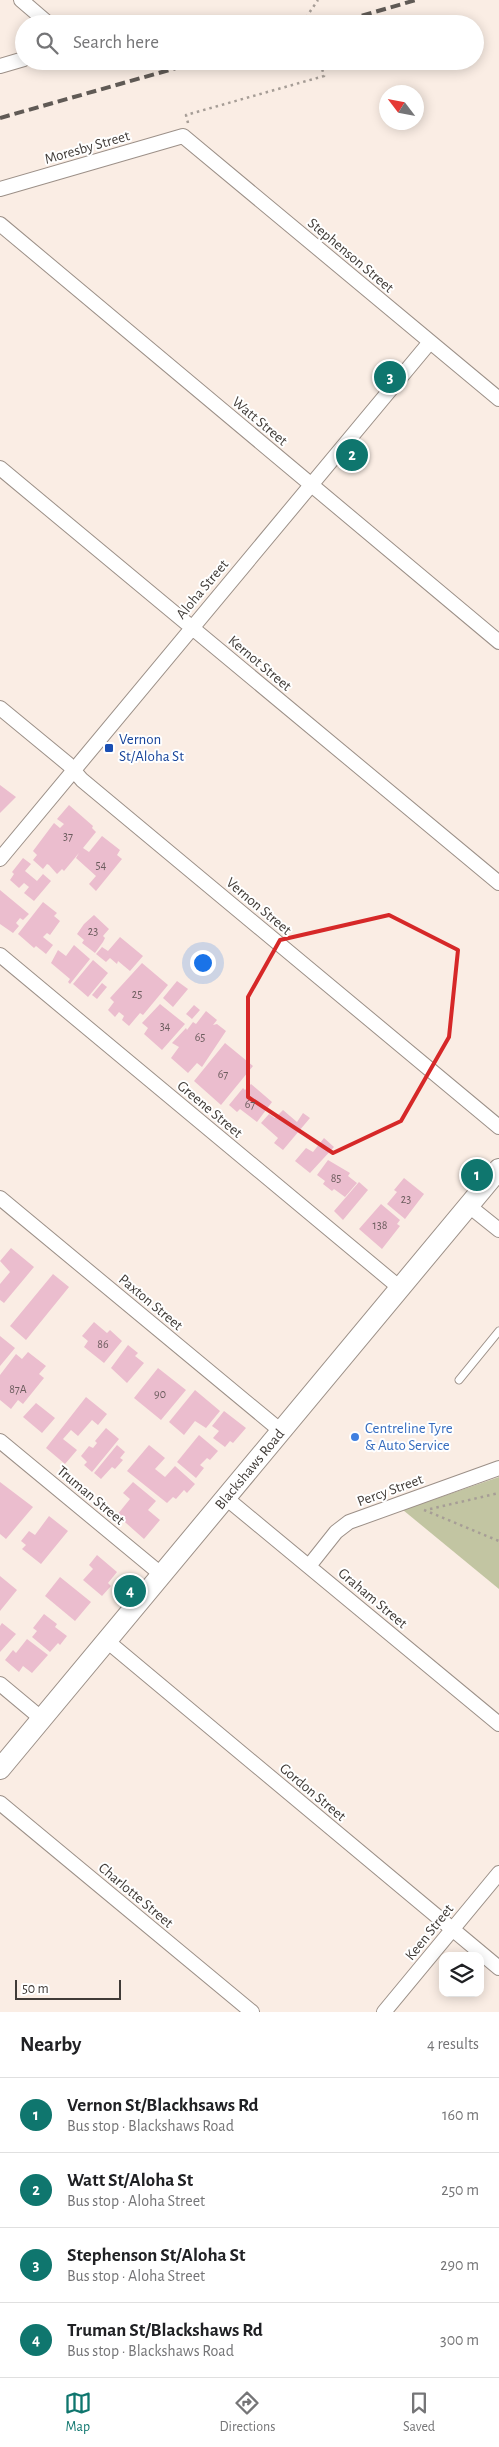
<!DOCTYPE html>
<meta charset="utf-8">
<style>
:root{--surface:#fff;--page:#f6f6f6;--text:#202124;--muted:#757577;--line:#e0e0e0;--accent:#0f766e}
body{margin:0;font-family:"Alegreya Sans",sans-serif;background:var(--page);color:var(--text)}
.controls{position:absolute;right:15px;bottom:15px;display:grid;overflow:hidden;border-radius:10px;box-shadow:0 2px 12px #0003}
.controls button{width:45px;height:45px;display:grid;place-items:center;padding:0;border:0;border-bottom:1px solid var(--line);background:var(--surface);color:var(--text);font:25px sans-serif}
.compass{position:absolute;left:379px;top:85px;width:45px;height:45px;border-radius:50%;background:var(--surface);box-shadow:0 2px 12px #0003;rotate:302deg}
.scale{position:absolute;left:15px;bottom:12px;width:106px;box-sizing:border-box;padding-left:5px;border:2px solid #403b37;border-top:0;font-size:14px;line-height:18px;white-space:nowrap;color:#403b37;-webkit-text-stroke:4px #fff;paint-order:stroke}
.you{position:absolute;left:202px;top:962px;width:18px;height:18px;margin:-12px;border:4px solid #fff;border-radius:50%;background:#1a73e8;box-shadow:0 0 0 8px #1a73e833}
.badge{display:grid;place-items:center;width:32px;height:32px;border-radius:50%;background:var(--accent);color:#fff;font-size:16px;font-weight:700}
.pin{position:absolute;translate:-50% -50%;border:2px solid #fff;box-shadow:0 1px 5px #0006}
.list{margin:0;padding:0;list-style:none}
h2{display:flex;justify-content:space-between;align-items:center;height:65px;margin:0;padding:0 20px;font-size:21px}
h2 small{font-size:16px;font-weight:400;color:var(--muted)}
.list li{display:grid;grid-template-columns:32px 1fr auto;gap:15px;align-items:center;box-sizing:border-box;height:75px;padding:0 20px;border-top:1px solid var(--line)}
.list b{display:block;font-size:19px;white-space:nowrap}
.list p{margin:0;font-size:16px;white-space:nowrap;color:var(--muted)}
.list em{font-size:16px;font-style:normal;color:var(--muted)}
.icon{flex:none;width:28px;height:28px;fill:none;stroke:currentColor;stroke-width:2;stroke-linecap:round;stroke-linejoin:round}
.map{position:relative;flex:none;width:499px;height:2012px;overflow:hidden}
.search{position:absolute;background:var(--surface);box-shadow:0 2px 12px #0003;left:15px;right:15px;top:15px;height:55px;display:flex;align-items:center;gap:12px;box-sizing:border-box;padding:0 18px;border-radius:28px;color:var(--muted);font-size:19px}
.sheet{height:365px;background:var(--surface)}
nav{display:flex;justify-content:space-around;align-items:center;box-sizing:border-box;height:70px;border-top:1px solid var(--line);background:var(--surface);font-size:14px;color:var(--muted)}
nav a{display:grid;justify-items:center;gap:2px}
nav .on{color:var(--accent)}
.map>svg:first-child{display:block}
.green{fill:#c2c5a2}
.building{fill:#ebbdce}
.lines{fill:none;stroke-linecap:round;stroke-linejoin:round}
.lane-casing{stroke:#9c9088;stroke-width:9}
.street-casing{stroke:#9c9088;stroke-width:16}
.secondary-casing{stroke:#9c9088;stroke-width:22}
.path{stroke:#a69d96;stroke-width:2.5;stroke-dasharray:2.5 4;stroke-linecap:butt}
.lane{stroke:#fff;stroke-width:7}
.street{stroke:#fff;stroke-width:14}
.secondary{stroke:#fff;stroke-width:20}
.rail{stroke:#605a55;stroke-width:4;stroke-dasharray:10 5;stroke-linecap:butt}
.marked{fill:none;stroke:#d62828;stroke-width:4;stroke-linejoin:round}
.transit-dot{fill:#1a4fb4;stroke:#fff;stroke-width:2}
.shop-dot{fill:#3f7fe0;stroke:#fff;stroke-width:2}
.labels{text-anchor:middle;stroke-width:4;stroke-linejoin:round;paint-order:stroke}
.number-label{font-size:12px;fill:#6b5c5d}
.street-label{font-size:15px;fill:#403b37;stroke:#fff}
.transit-label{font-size:15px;fill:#164399;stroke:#fff;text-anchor:start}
.shop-label{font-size:15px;fill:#366cbe;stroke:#fff;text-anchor:start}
</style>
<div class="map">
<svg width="499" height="2012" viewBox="0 0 499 2012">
<rect width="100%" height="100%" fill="#faede4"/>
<path class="green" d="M499,1477v112l-96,-79z"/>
<path class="building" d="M0,785l16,12 -16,16z
M69,805l24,21 -1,2 4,4 -13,16 6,4 13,-16 18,14 -3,5 5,4 -26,32 -7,-7 7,-8 -20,-18 3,-5 -15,18 -2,-2 -5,5 -8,-9 -2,-1 -4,5 -10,-9 4,-5 -4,-4 21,-28 6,5 4,-4 -7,-5z
M23,858l8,6 -6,7 12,10 6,-7 8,7 -17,20 -10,-8 5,-6 -5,-4 -5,5 -9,-8 4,-6 -2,-2z
M0,890l29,24 -6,6 -3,-2 -4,5 3,3 -6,7 -13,-9z
M43,902l14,11 -3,3 6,5 -10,14 -3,-2 -4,4 10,8 -7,9 -10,-8 -2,2 -16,-14z
M94,915l15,14 -6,7 2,2 -2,4 -8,11 -13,-10 2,-3 -7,-6 7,-10z
M120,937l23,19 -13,15 -12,-10 -1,3 -7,-6 -4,4 -10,-8 6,-7 6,4z
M74,945l16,14 -20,25 -2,-2 2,-3 -19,-16 7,-13 8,6z
M93,960l15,13 -20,24 -15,-13z
M142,963l26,22 -25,30 -3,-2 -11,13 -7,-6 2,-4 -5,-4 -4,5 -7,-7 6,-8 -4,-4z
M177,981l11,8 -15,18 -10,-9z
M102,983l5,4 -10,12 -5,-4z
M160,1004l25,20 -23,26 -18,-16 4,-6 -6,-5z
M194,1005l6,5 -8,9 -6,-5z
M206,1011l11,9 -4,5 4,-1 9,7 -24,36 -5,-4 -9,10 -17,-15 8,-11 -7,-4 14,-15 1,2 6,-8 3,2z
M225,1043l28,23 -32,39 -27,-24z
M251,1084l21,18 -15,20 -17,-13 -3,3 -8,-7 14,-17 2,2z
M283,1110l14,12 6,-9 7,5 -27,32 -9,-7 4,-5 -17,-15 8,-9 6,4z
M324,1138l10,9 -24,26 -15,-12 11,-13 7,4z
M328,1160l22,13 -2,3 9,7 -12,14 -11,-8 -2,2 -9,-7 2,-3 -8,-6z
M404,1178l20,16 -19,25 -18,-15 10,-12 -3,-2z
M359,1182l9,8 -25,30 -9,-9z
M381,1204l19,16 -3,4 3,2 -18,23 -23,-20z
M11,1248l23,19 -30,36 -4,-3v-16l10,-12 -10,-11z
M53,1274l16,13 -43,53 -16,-14z
M94,1322l13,11 3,-3 12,11 -18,22 -20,-16 4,-6 -6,-5z
M0,1336l15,12 -15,18z
M128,1345l10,8 -3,3 9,7 -17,20 -16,-15z
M28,1352l18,14 -7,8 5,4 -21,26 -5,-4 -7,9 -11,-9v-25l16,-21 6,5z
M158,1368l28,22 -25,30 -27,-22z
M195,1390l25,21 -14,17 -11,-7 -11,14 -15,-13z
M86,1397l21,17 -9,11 -6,-5 -14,16 -7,-6 -8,9 14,11 -12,14 -19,-16z
M36,1403l19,15 -13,15 -19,-16z
M224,1411l22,17 -13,15 -3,-2 -5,6 -12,-9 6,-7 -7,-5z
M106,1428l13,11 -27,33 -8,-7 3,-3 -6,-6 8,-10 4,2 4,-5 -2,-2z
M199,1435l19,16 -8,9 -3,-2 -7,7 4,3 -8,10 -19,-16z
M117,1445l8,7 -5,6 3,2 -8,9 -3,-2 -11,12 -7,-6z
M149,1445l16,13 -10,11 10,8 10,-11 20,18 -8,9 -3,-3 -8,9 -3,-2 -6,6 -40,-32z
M0,1482l33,25 -27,32 -6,-5z
M133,1482l23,19 -8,9 12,10 -16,19 -27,-24 13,-16 -7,-6z
M49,1516l19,15 -27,33 -19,-15 4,-4 -5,-4 8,-10 6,4z
M97,1555l20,17 -9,11 3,3 -9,10 -19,-16 10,-11 -4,-4z
M0,1576l17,14 -17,21z
M60,1577l31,25 -16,19 -30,-25z
M44,1614l13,10 -2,3 12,9 -7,9 -2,-2 -8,9 -18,-15 5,-6 -4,-3z
M2,1623l14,11 -16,18v-26z
M27,1639l21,16 -16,18 -9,-7 -4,6 -14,-12 8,-10 3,3z"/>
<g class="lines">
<g class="lane-casing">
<path id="lane" d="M459,1380l40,-49"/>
</g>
<g class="street-casing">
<path id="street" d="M21,0l28,24
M0,66l24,-7
M0,189l183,-53 316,263
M0,224l499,418
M0,468l499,415
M0,708l68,56 14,16 417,347
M0,859l430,-517
M0,955l400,333
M0,1198l281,233
M469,1206l30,24
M0,1441l162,134
M226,1498l273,226
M309,1566l27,-34 13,-10 150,-54
M107,1641l392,327
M0,1684l42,35
M0,1803l252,209
M384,2012l115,-139"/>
</g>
<g class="secondary-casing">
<g id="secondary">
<path id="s1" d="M0,1769l499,-600"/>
</g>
</g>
<path class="path" d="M309,24l-2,-8 11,-16
M188,123l-2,-8 138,-39 -4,-15
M430,1509l69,-16
M424,1510l75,31"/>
<use href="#lane" class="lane"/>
<use href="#street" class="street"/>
<use href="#secondary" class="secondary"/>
<path class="rail" d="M333,24l83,-24
M0,118l201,-57"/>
</g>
<path class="marked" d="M389,915l69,35 -9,87 -48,84 -68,32 -85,-56v-100l32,-57z"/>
<rect class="transit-dot" x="104" y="743" width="10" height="10" rx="2.5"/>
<circle class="shop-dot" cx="355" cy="1437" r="5"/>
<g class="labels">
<g class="number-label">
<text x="68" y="840">37</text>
<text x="101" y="869">54</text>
<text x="93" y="935">23</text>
<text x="137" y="998">25</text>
<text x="165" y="1030">34</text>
<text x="200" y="1041">65</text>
<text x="223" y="1078">67</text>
<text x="250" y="1108">67</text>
<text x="336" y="1182">85</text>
<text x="406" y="1203">23</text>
<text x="380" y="1229">138</text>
<text x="103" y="1348">86</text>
<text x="18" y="1393">87A</text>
<text x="160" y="1398">90</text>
</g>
<g class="street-label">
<text transform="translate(87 147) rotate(-16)" y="5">Moresby Street</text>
<text transform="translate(351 255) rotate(40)" y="5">Stephenson Street</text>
<text transform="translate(260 421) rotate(40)" y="5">Watt Street</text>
<text transform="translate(202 589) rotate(-50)" y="5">Aloha Street</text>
<text transform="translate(260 663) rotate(40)" y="5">Kernot Street</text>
<text transform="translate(259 906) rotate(40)" y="5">Vernon Street</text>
<text transform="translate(210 1109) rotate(40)" y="5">Greene Street</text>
<text transform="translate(151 1302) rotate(40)" y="5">Paxton Street</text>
<text dy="5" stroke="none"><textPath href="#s1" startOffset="390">Blackshaws Road</textPath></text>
<text transform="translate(390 1490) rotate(-20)" y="5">Percy Street</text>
<text transform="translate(91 1495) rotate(40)" y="5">Truman Street</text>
<text transform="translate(373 1598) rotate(40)" y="5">Graham Street</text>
<text transform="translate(313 1792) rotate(40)" y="5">Gordon Street</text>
<text transform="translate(136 1895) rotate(40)" y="5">Charlotte Street</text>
<text transform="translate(429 1932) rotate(-51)" y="5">Keen Street</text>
</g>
<g class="transit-label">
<text x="119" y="744">Vernon<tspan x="119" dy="17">St/Aloha St</tspan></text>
</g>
<g class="shop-label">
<text x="365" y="1433">Centreline Tyre<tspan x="365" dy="17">&amp; Auto Service</tspan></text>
</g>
</g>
</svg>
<div class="controls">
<button><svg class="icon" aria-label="layers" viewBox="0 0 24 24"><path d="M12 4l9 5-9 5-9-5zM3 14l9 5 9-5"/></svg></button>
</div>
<svg class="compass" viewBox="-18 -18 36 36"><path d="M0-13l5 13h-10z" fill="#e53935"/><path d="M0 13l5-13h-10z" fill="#757577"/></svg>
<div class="scale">50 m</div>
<div class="you"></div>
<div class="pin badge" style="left:477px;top:1175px">1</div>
<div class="pin badge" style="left:352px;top:455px">2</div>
<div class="pin badge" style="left:390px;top:377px">3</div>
<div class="pin badge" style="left:130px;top:1591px">4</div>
<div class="search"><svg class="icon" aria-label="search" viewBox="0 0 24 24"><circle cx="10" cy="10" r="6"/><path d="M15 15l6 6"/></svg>Search here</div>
</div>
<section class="sheet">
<h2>Nearby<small>4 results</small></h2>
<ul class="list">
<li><span class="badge">1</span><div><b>Vernon St/Blackhsaws Rd</b><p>Bus stop · Blackshaws Road</p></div><em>160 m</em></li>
<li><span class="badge">2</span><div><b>Watt St/Aloha St</b><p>Bus stop · Aloha Street</p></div><em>250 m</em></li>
<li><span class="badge">3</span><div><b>Stephenson St/Aloha St</b><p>Bus stop · Aloha Street</p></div><em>290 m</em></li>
<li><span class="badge">4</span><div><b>Truman St/Blackshaws Rd</b><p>Bus stop · Blackshaws Road</p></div><em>300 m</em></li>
</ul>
</section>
<nav>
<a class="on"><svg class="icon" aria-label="map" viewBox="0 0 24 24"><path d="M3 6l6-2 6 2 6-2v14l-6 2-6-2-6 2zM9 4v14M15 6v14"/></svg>Map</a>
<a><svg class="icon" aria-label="directions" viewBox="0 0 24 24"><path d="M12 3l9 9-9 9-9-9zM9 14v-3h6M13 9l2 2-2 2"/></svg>Directions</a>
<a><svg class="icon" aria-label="saved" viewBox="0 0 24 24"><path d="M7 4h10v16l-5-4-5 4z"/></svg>Saved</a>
</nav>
